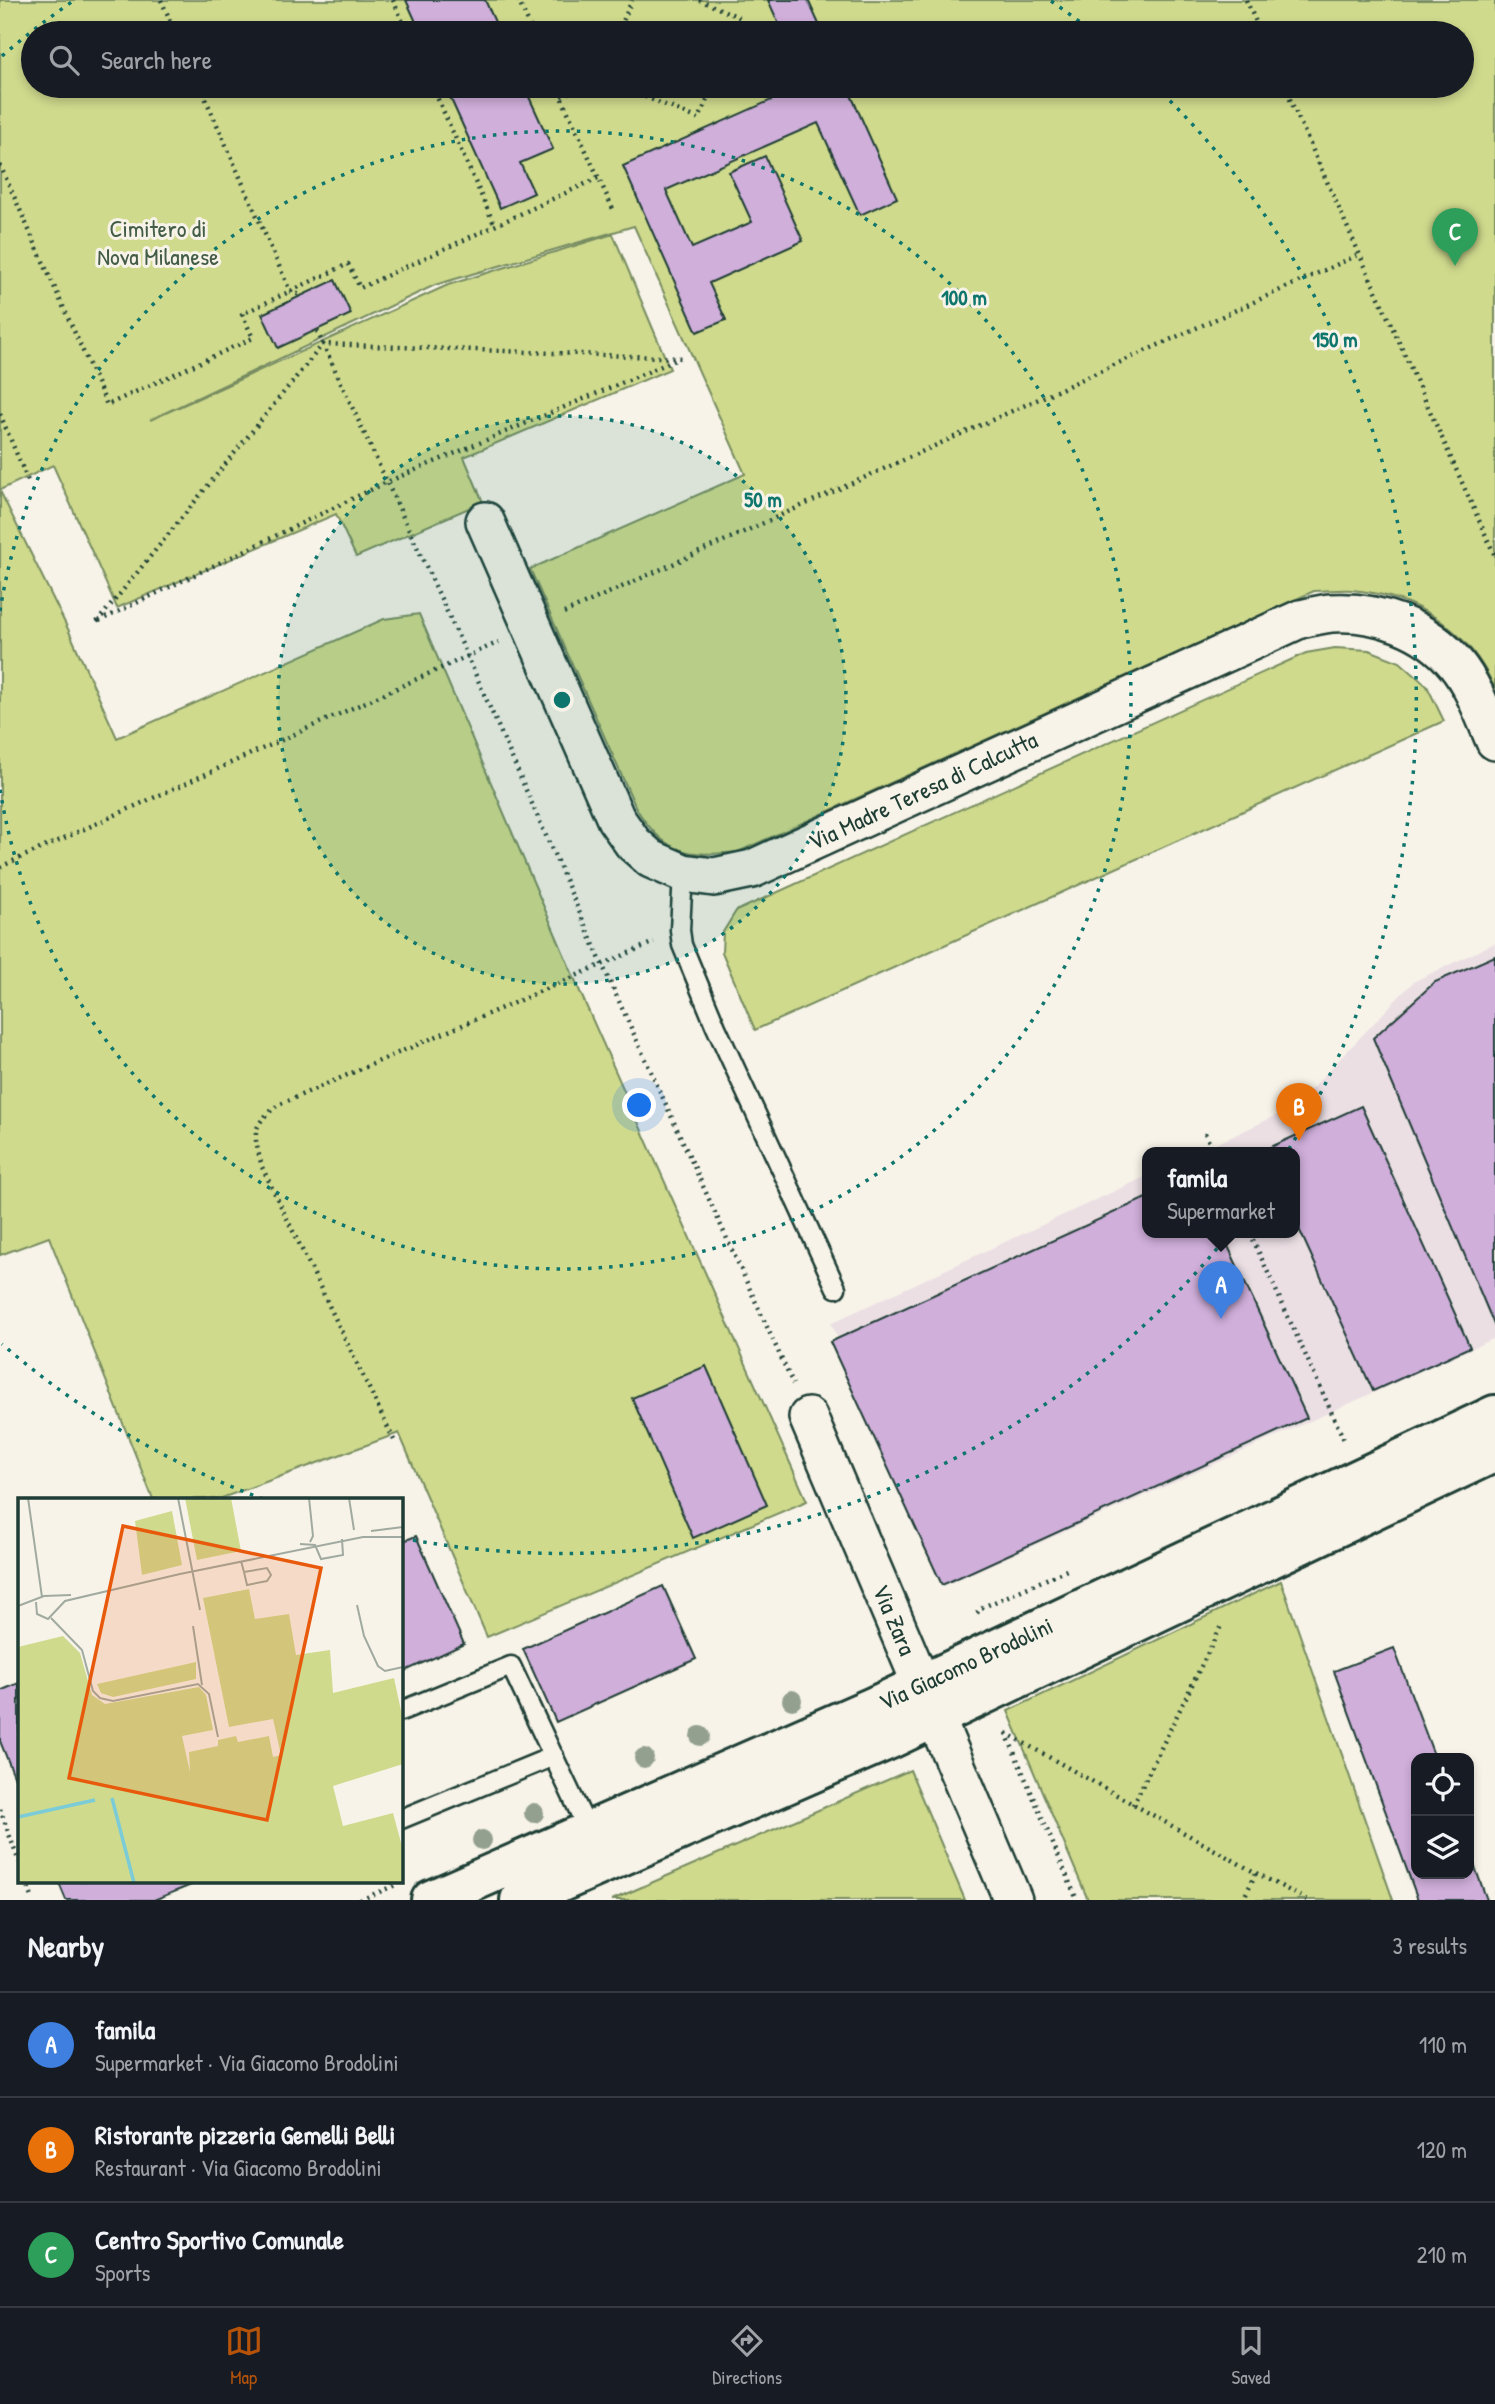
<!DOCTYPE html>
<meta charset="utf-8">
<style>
:root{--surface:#171b24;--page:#242831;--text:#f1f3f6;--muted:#9ea1a6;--line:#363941;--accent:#b45309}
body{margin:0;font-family:"Patrick Hand",sans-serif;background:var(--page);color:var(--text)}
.controls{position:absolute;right:21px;bottom:21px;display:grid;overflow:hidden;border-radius:14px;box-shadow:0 4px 10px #0003}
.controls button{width:63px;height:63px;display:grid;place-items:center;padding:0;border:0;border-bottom:2px solid var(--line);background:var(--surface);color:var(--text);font:35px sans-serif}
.you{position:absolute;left:640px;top:1106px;width:24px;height:24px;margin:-18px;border:5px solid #fff;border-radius:50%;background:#1a73e8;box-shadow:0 0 0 10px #1a73e833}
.badge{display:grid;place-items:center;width:46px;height:46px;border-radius:50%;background:var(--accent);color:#fff;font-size:23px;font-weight:700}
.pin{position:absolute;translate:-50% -58px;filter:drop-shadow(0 2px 4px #0008)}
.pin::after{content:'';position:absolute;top:37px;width:24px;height:21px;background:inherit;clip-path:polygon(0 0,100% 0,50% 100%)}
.popup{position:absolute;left:1142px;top:1147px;width:158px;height:91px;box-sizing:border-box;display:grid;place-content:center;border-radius:14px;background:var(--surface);filter:drop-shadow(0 2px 5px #0005);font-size:23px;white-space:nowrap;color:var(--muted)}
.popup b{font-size:26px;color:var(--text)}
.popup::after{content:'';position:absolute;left:50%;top:100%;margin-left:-14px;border:14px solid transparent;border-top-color:var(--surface)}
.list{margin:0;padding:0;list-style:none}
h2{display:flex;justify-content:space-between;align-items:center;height:91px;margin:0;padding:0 28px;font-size:30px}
h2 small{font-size:23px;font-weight:400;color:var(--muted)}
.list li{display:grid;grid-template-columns:46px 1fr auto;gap:21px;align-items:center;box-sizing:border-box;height:105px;padding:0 28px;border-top:2px solid var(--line)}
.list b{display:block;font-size:26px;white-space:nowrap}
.list p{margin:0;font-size:23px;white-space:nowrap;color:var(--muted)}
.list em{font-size:23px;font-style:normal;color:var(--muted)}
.icon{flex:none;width:38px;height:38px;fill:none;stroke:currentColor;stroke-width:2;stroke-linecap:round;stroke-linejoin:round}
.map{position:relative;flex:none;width:1495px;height:1900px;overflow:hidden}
.search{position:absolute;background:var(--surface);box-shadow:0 4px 10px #0003;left:21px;right:21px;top:21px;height:77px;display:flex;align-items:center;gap:18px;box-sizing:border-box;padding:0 24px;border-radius:38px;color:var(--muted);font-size:26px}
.sheet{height:406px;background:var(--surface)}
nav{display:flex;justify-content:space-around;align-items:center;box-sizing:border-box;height:98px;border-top:2px solid var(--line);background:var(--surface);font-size:19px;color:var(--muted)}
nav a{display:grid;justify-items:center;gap:4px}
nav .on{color:var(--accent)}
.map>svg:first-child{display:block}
.built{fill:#ebdfe4}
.green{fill:#cfda8d;stroke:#778c60;stroke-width:2;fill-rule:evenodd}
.building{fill:#d0afdb;stroke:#1f3d34;stroke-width:2}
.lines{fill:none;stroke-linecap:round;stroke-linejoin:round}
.service-casing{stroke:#1f3d34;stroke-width:23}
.minor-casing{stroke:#1f3d34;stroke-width:42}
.secondary-casing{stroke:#1f3d34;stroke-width:44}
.path{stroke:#1f3d34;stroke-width:4.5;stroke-dasharray:2 5;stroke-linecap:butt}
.service{stroke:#f7f3e8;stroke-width:18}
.minor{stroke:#f7f3e8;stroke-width:37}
.secondary{stroke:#f7f3e8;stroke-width:38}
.tree{fill:#93a08f}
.ring{fill:none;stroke:#0f766e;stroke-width:3.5;stroke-dasharray:3.5 7}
.labels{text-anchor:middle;stroke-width:6;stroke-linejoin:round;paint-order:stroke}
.park-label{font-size:24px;fill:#425c46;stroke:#f7f3e8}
.street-label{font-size:24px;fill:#1f3d34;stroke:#f7f3e8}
.inset-river{fill:none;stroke:#7cccd7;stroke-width:3.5}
.inset-road{fill:none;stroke:#a1aaa0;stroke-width:2}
.view{fill:#e8590c;fill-opacity:0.15;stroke:#e8590c;stroke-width:3.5}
.inset-edge{fill:none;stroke:#1f3d34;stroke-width:3.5}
.centre{fill:#0f766e;stroke:#f7f3e8;stroke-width:3.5}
.ring-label{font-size:21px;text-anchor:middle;font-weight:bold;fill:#0f766e;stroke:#f7f3e8;stroke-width:6;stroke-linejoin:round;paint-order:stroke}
</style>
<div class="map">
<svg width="1495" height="1900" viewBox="0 0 1495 1900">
<rect width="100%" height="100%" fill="#f7f3e8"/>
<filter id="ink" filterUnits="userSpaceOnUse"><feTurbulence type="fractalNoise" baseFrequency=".0143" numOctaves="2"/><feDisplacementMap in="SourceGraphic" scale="14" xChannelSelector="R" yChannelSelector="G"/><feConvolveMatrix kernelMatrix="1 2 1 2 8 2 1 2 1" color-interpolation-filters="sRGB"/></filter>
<g filter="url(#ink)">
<path class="built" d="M1495,943v395l-549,247 -115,-262 316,-147 1,57h146v-80h-97l97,-46 119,-125z"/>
<path class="green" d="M0,0h1495v689c-26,-60 -78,-93 -143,-99 -12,-1 -25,1 -38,1l-576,261c-51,5 -74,2 -102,-44l-106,-239 215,-95 -111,-248 -199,59 -285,135 298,-135 165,-51 57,135 -206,88 19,45 -127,55 -20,-43 -219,94 -64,-143 -53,25zM33,33h1429v53h-1429z
M0,491l68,138 49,109 267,-119 35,-5 162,380 226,507 -320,136 -88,-204 -180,66h-66l-104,-262 -49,18z
M1335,648l34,2 31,12 27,24 17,35 -689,309 -33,-78 1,-20 13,-21 570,-258z
M1281,1581l112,319h-305l-80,-189z
M910,1770l55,130h-353z"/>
<path class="building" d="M406,0h79l15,33h-79z
M768,0h40l15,33h-40z
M445,86h79l29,63 -33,14 14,30 -34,15z
M803,86h44l50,112 -37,17 -42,-92 -152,67 26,58 60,-26 -23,-50 36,-16 38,85 -94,42 17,37 -29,12 -74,-166z
M335,280l16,34 -73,34 -16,-34z
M1495,956v371l-122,-289 62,-56z
M1361,1106l109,241 -97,44 -79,-173v-65h-29l-1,-3z
M1148,1197v36h74l85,185 -365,167 -112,-243z
M706,1366l61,139 -74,33 -61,-140z
M416,1536l48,108 -63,29v-131z
M663,1586l33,73 -140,63 -33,-73z
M1394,1648l41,110h-19v116h53v-23l18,49h-69l-84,-229z
M19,1683v105l-19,-47v-50z
M58,1881h143l-47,19h-88z"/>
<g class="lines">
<g class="service-casing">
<path id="service" d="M683,873l-3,57 2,15 34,82 120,261
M401,1711l110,-45 78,166
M401,1819l153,-63"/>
</g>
<g class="minor-casing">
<path id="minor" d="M485,521l131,298 17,24 18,16 32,14 31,4 38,-8 548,-250c10,-2 21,-5 31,-6 46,-3 96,15 125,51 18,22 28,52 39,77
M808,1417l205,483"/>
</g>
<g class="secondary-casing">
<path id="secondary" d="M431,1900l442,-193 622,-292
M520,1900l370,-161 605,-287"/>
</g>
<path class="path" d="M161,0l15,33
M393,0l15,33
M518,0l15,33
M699,0l42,18 -6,15
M1246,0l15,33
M618,33l14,-33
M200,86l90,205 10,4
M432,86l63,140
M556,86l57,123
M619,86l80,33 14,-33
M1284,86l211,470
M561,96l22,-10
M0,165l107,240 146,-67 -11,-24 106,-50 12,24 238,-110
M317,331l150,324 135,309 191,420
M0,414l28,67
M564,613l794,-358
M99,621l288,-139 291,-123
M97,622l226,-278 359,14
M0,867l499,-225
M1205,1133l9,20
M1250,1233l95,209
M394,1440l-132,-273c-8,-33 -13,-39 16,-62l376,-163
M977,1613l4,-5 88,-39
M1006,1733l250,140 -13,27
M1006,1733l71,167
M1133,1805l88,-179
M0,1809l19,53
M1256,1873l51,27
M26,1881l7,19
M360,1900l38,-16"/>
<use href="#service" class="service"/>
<use href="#minor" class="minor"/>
<use href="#secondary" class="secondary"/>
</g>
<g class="tree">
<circle cx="792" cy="1700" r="10"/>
<circle cx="700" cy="1736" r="10"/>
<circle cx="644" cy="1758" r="10"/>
<circle cx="534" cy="1813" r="10"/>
<circle cx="482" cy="1840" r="10"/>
</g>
</g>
<circle cx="562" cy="700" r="284" fill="#0f766e" fill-opacity=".12"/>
<g class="ring">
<circle cx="562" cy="700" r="284"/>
<path d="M0 611A569 569 0 1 1 0 789"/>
<path d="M263 1499A853 853 0 0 1 2 1344M2 56A853 853 0 0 1 73 1M1051 1A853 853 0 0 1 1093 32M1155 86A853 853 0 0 1 407 1539"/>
</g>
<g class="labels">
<g class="park-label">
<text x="158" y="237">Cimitero di<tspan x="158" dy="28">Nova Milanese</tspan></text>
</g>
<g class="street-label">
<text transform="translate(923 791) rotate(-25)" y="8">Via Madre Teresa di Calcutta</text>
<text transform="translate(894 1620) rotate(67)" y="8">Via Zara</text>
<text transform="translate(966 1664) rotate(-25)" y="8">Via Giacomo Brodolini</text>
</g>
</g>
<g transform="translate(18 1498)">
<rect width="385" height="385" fill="#f7f3e8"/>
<path d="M167,0h46l10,53 -44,9zM154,13l10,54 -40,10 -7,-54zM231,91l6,30 34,-5 7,41 34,-5 3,43 61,-15 9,42v44l-70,22 10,40 50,-13 10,37v33h-385v-236l45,-11 17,17 12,42 13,9 94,-17 7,8 7,35 -31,6 8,36 -1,-20 29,-6v-6l18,-4 2,6 31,-6 4,21 8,-2 -8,-36 -44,8 -26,-129zM178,164v17l-83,18 -12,-4 -4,-9z" fill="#cfda8d"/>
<path class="inset-river" d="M94,300l22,85M0,319l77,-17"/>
<path class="inset-road" d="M10,0l14,99M160,0l22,112M291,0l4,38 -3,6M331,0l5,32M353,33l32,-4M282,46l15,1 6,14 22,-4 -1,-16M223,63l3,11 3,13 20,-4 4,-6 -4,-7 -23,4M18,104l1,12 11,5 17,-18 115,-27 183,-37h40M339,107l7,31 14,30 7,5 18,-4M0,108l26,-10 27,-1M33,120l31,32 11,41 7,7 13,3 85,-17 11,10 9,43M175,128l9,59"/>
<path class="view" d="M105,28l198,42 -54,252 -198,-42z"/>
<rect width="385" height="385" class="inset-edge"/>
</g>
<circle cx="562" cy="700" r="10" class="centre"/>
<g class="ring-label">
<text x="964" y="305">100 m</text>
<text x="1335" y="347">150 m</text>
<text x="763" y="507">50 m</text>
</g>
</svg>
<div class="controls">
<button><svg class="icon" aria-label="locate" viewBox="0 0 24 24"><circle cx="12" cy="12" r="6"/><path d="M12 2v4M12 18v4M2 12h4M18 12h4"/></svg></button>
<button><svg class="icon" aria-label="layers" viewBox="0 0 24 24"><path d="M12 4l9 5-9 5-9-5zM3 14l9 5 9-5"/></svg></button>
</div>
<div class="you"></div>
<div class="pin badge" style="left:1221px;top:1319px;background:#3f7fe0">A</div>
<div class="popup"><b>famila</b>Supermarket</div>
<div class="pin badge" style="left:1299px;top:1141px;background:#e8710a">B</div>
<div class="pin badge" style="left:1455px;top:266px;background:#2e9e5b">C</div>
<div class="search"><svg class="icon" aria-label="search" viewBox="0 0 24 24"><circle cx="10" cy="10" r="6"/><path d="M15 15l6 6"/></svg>Search here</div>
</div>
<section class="sheet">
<h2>Nearby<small>3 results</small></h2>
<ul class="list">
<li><span class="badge" style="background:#3f7fe0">A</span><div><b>famila</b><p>Supermarket · Via Giacomo Brodolini</p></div><em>110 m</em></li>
<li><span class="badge" style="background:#e8710a">B</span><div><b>Ristorante pizzeria Gemelli Belli</b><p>Restaurant · Via Giacomo Brodolini</p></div><em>120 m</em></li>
<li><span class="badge" style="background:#2e9e5b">C</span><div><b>Centro Sportivo Comunale</b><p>Sports</p></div><em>210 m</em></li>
</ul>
</section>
<nav>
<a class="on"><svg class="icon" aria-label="map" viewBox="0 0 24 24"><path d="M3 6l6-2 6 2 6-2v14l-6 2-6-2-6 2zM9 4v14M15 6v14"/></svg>Map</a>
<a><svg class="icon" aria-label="directions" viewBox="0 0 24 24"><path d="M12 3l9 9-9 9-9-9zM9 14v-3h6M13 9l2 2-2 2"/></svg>Directions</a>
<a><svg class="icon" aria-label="saved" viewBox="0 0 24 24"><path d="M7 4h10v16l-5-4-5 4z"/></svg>Saved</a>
</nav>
